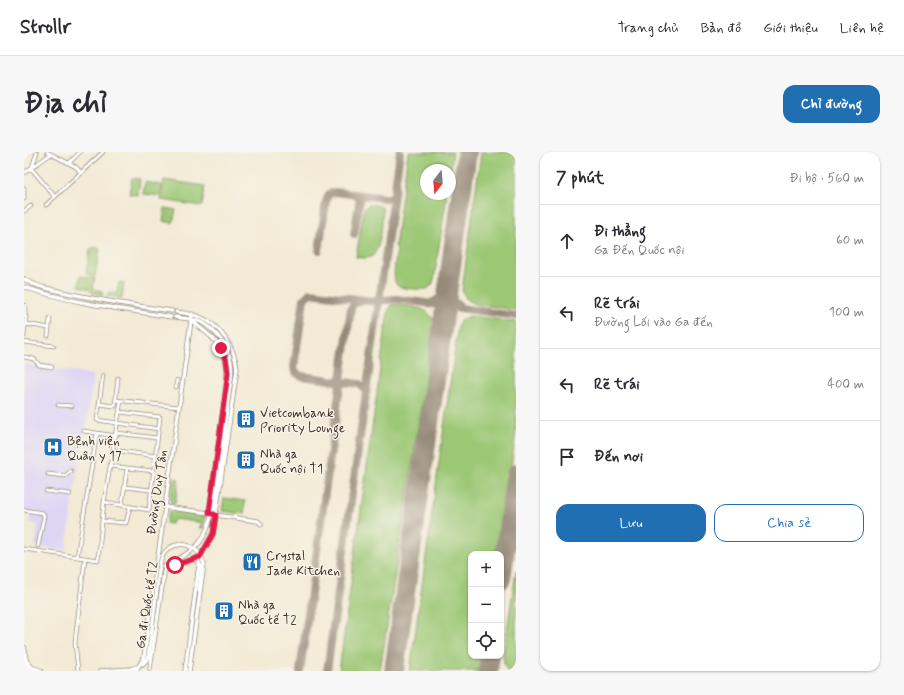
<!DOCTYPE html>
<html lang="vi">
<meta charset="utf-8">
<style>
:root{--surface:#fff;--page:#f7f7f7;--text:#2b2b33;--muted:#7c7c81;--line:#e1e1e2;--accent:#1f6fb2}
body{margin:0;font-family:Mynerve,sans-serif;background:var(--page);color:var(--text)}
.controls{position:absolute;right:12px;bottom:12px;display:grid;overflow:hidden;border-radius:8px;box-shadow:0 1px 3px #0004}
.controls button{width:36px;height:36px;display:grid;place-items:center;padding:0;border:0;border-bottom:1px solid var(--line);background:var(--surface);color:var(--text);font:20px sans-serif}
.compass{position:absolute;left:396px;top:12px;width:36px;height:36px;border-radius:50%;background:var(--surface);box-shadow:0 1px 3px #0004;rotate:196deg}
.stop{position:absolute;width:12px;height:12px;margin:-9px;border:3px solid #e11d48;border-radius:50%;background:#fff}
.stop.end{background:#e11d48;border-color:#fff;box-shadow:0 1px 4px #0008}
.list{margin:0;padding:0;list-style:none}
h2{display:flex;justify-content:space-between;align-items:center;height:52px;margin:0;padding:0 16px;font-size:17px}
h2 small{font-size:13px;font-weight:400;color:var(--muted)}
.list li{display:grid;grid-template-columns:26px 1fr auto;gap:12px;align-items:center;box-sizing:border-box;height:72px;padding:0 16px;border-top:1px solid var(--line)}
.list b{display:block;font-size:15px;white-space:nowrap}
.list p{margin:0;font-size:13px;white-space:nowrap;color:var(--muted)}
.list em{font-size:13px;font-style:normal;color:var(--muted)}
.actions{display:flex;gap:8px;padding:12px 16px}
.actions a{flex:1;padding:9px 0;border:1px solid var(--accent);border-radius:12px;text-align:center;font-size:14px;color:var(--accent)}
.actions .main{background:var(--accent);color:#fff}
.icon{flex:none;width:22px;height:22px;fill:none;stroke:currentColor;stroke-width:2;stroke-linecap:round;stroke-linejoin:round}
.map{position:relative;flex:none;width:492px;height:519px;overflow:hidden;border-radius:12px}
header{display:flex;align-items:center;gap:24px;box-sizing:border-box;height:56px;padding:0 20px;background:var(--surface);border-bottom:1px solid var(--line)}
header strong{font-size:19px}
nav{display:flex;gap:22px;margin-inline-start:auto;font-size:14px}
.intro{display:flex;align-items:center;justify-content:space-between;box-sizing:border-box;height:96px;padding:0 24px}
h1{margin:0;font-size:28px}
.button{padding:10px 18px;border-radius:12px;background:var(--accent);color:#fff;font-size:14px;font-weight:700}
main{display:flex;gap:24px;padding:0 24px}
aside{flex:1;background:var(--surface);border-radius:12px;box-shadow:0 1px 3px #0004}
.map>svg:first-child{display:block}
.built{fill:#ded5f5}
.green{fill:#9cc876;stroke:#6c794a}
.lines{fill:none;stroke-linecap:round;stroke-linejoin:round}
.taxiway{stroke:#968a79;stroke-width:8}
.runway{stroke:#968a79;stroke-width:20}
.minor-casing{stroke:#968a79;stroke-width:4.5}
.tertiary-casing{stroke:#968a79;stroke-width:5}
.primary-casing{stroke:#968a79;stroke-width:6}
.minor{stroke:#fff;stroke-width:3}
.tertiary{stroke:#fff;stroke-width:3.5}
.primary{stroke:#fff;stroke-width:4.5}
.tertiary-bridge-casing{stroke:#968a79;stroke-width:5;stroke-linecap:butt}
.tertiary-bridge{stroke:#fff;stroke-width:3.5}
.route{stroke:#e11d48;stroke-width:5}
.labels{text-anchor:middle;stroke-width:3;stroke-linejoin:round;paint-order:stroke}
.poi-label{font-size:13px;fill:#3b2a1e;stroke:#f7f3e8;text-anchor:start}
.street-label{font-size:13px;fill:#3b2a1e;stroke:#f7f3e8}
</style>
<header>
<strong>Strollr</strong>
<nav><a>Trang chủ</a><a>Bản đồ</a><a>Giới thiệu</a><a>Liên hệ</a></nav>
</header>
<div class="intro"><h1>Địa chỉ</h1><a class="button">Chỉ đường</a></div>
<main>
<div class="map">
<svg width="492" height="519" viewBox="0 0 492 519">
<rect width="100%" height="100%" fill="#f7f3e8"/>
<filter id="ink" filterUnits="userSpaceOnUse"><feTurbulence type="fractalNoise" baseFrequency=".025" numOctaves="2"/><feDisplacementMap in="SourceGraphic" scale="8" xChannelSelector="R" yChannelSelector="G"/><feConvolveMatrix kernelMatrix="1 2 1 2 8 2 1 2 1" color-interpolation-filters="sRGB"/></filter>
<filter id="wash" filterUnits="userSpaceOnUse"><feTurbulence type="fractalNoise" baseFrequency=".012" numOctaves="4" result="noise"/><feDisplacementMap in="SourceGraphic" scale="16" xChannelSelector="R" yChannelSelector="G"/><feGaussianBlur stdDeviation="0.9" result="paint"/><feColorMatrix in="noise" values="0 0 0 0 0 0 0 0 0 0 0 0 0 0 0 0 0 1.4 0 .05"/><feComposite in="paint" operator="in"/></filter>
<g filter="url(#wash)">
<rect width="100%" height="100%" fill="#f2ead4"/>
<path class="built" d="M0,212l69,11 -7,58h-2l-10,61 -8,57 -31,-5 3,-22 -9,-1 2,-10 -7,-1z"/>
<path class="green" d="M384,0h45l-3,23v-5h-24v24h21l-13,85 -2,6 -5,4c-7,0 -27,1 -31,-5 -4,-6 0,-27 1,-35l-2,-3z
M457,0h35v158l-40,-6 -10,-5 -4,-9z
M108,26l8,1 -2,16 -9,-1z
M140,28l41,6 -3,20 -41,-6z
M121,30l17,3 -2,11 -17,-2z
M345,53h6l7,2 1,3c-1,11 -2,40 -11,46 -5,3 -10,2 -16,1l8,-48z
M141,56l11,2 -3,13 -10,-2z
M69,95l7,2 -5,27 -7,-2 -2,-1 4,-23z
M56,124l15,2 -2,11 9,2 1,4 -11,-2 -3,-4 -10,-3z
M95,130l5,1 -2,15 -16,-2 3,-4 8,1z
M368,153c5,-1 11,1 16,1 12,2 23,4 26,17l-54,348h-41l49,-360z
M446,164l46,6v109l-17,123h-28v102h13l-2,15h-72l48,-345 2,-6z
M149,326l6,1 -4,25 -4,-1 -1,-3z
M200,346l21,3 -1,13 -22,-3z
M146,359l35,5 -2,12h-4l4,-5 -28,-4 -4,5 -5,-1 2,-8z
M492,419v100h-9l-3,-8 -1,-7z"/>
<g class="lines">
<path class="taxiway" d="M330,82l6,-35 -3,-4
M295,98l7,-49 3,-7 6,-2 58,7
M424,132c1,11 4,18 14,24
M405,152c10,-4 15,-8 19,-19
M342,240l-3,-5 -4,-3 -58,-8 -6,-4 -1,-5 10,-68 6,-6 61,8 26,-2 119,17
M276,519l51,-363 3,-5 7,-3
M303,519l73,-519"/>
<path class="runway" d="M477,427l15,-105
M370,519l73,-519
M464,519l2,-15"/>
</g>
</g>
<g filter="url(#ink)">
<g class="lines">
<g class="minor-casing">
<path id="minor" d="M23,0l29,15 5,6
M45,11l11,-11
M8,15l5,-15
M7,16l24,29
M0,21l27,-19
M0,36v11
M22,53l57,-53
M0,59l7,-5
M0,164l2,1 -2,19
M1,164v-11
M2,172l23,4
M24,184l2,-17
M0,190l30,4
M0,205l10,2 5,6 13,2
M79,223l-6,45 62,9
M152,235l1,-7
M92,248l63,7
M75,252l16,2 3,-28
M34,253l14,1
M60,279l32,5
M93,281l40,5
M89,298l42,6
M86,314l44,5
M24,322l17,2 6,-5
M101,335l26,3
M22,339l24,3
M80,350l45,8 11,-93 -40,-5
M98,353l5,-37
M0,358l19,3 1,3 -6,30
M78,369l24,2 4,-16
M0,397l74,11 6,-58 17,-101
M53,405l20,-124
M175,439l3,-27 -1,-5
M54,519l-3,-29 10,-84"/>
</g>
<g class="tertiary-casing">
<path id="tertiary" d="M0,127c11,8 26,10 38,13 37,8 73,14 110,19
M0,135c47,16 98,22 147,30
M152,160c8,1 17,2 24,5 20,8 35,31 37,52l-24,165 -13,23 -15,114
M151,165c8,1 17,2 24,4 11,4 25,20 29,31 7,15 2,32 0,48 -4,37 -9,74 -15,110
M167,168c27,22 40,29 35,67l-17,126
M140,355l45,6
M191,363l43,6 3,3
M144,413l5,1 27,-9
M119,512l5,-6 4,-29
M126,517l15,-103
M76,519l31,-2 6,-2
M112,519l8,-14 48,-343
M165,519l15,-107"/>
</g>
<g class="primary-casing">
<path id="primary" d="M0,496l3,23
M3,510l5,6 9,3"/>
</g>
<use href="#minor" class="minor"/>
<use href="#tertiary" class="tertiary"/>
<use href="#primary" class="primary"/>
<g class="tertiary-bridge-casing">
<path id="tertiary-bridge" d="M148,410c27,-13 34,-23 41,-52
M128,477c2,-17 4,-33 6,-49 1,-8 1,-18 5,-25 5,-9 17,-13 26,-9 9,3 13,10 15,18"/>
</g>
<use href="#tertiary-bridge" class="tertiary-bridge"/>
</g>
</g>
<g class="lines" filter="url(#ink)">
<path class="route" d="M151,413l25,-8 13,-23 3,-19 -7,-2 19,-140 -2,-14 -5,-11"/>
</g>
<defs>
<g id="building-square" transform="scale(1)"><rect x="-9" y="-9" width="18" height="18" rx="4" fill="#1f6fb2" stroke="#f7f3e8"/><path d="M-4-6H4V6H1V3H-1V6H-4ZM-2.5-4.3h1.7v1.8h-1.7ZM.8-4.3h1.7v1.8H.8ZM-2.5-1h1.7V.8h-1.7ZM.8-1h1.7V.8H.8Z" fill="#fff"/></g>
<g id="hospital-square" transform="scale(1)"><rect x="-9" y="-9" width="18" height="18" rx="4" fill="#1f6fb2" stroke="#f7f3e8"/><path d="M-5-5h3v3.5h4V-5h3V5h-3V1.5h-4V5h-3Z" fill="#fff"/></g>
<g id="restaurant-square" transform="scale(1)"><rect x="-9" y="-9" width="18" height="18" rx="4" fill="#1f6fb2" stroke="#f7f3e8"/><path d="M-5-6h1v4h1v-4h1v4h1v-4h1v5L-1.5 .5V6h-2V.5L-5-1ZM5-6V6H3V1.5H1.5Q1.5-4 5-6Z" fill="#fff"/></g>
</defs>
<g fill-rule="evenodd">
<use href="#building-square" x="222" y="267"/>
<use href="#hospital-square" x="29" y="295"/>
<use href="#building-square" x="222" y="308"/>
<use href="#restaurant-square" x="228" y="410"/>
<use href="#building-square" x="200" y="459"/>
</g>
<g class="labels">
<g class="poi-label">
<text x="236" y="265">Vietcombank<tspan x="236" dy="15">Priority Lounge</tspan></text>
<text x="43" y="293">Bệnh viện<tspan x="43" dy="15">Quân y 17</tspan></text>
<text x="236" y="306">Nhà ga<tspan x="236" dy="15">Quốc nội T1</tspan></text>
<text x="242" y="408">Crystal<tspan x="242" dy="15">Jade Kitchen</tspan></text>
<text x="214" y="457">Nhà ga<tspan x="214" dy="15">Quốc tế T2</tspan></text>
</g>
<g class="street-label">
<text transform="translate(132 340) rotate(-82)" y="5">Đường Duy Tân</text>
<text transform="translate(122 453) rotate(-81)" y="5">Ga đi Quốc tế T2</text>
</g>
</g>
</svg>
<div class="controls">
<button>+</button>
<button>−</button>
<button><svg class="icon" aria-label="locate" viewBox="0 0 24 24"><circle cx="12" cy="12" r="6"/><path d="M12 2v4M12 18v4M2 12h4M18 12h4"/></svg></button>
</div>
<svg class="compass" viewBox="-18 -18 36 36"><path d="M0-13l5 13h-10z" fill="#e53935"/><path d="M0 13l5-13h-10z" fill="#7c7c81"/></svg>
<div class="stop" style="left:151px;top:413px"></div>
<div class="stop end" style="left:197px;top:196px"></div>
</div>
<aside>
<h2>7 phút<small>Đi bộ · 560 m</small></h2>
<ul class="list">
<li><svg class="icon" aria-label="ahead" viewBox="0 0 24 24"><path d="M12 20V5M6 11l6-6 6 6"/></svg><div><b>Đi thẳng</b><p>Ga Đến Quốc nội</p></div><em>60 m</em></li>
<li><svg class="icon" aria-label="left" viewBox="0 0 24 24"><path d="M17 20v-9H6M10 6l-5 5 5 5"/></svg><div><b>Rẽ trái</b><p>Đường Lối vào Ga đến</p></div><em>100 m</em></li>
<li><svg class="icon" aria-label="left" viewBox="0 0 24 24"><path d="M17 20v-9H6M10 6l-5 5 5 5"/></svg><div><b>Rẽ trái</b></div><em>400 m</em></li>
<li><svg class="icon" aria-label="arrive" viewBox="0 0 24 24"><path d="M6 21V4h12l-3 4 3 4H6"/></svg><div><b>Đến nơi</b></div></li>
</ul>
<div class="actions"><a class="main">Lưu</a><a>Chia sẻ</a></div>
</aside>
</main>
